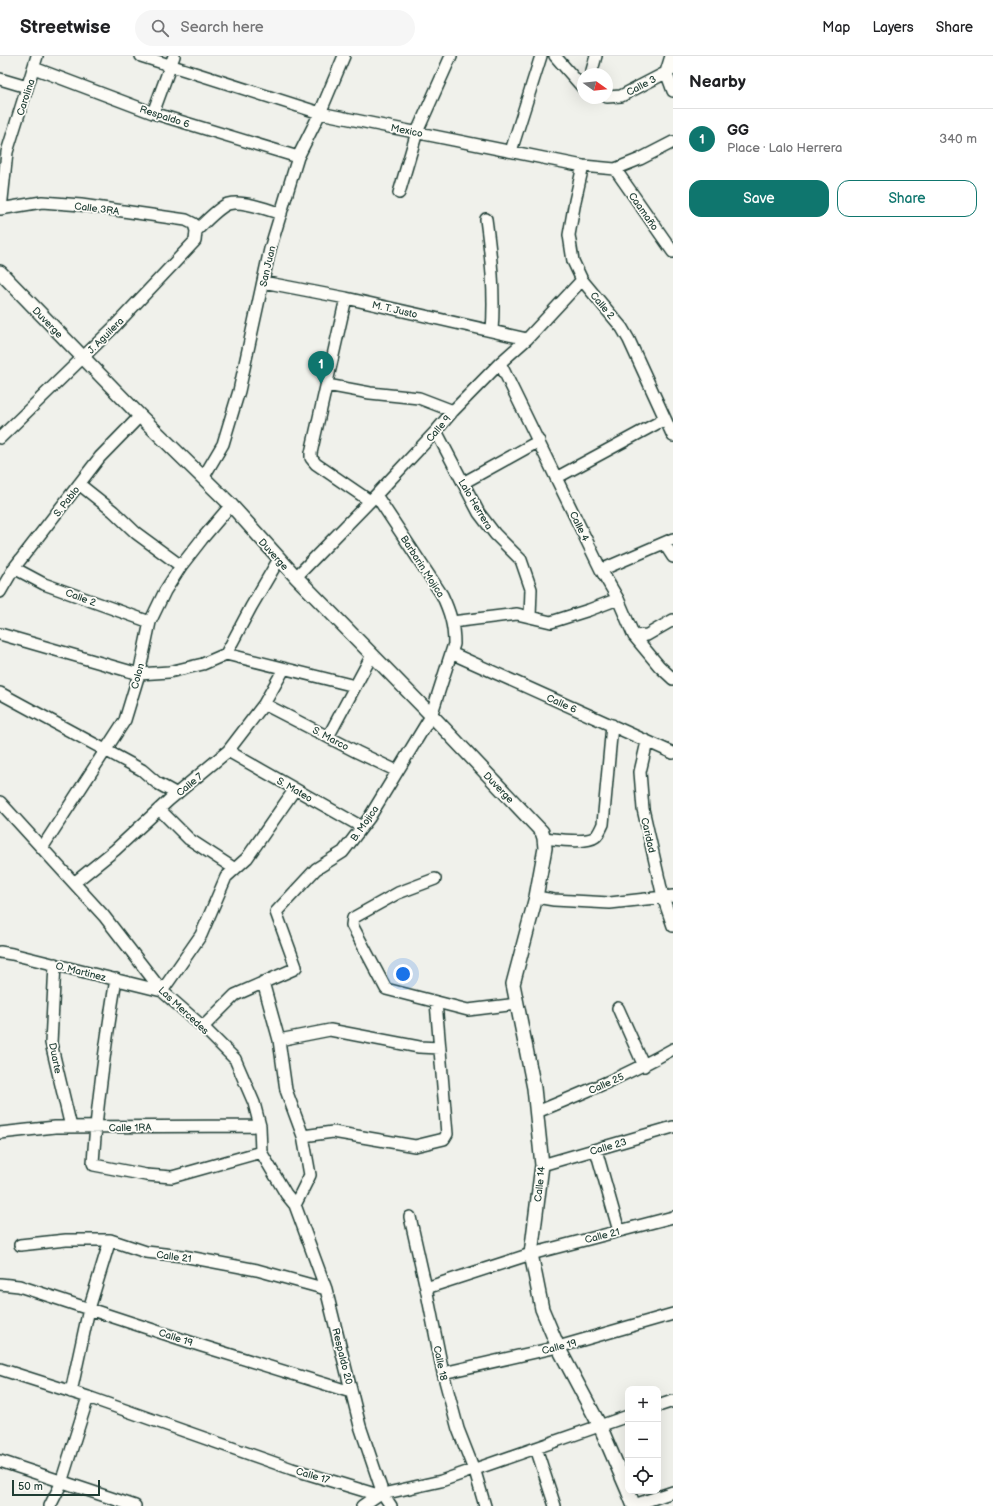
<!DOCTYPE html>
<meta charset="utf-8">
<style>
:root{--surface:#fff;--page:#f6f6f6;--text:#202124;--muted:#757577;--line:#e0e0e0;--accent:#0f766e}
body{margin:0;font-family:"Balsamiq Sans",sans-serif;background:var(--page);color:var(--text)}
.controls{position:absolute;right:12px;bottom:12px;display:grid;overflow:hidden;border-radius:8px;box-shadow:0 4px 16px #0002}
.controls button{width:36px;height:36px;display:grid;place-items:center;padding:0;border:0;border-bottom:1px solid var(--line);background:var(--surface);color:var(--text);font:20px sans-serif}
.compass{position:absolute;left:577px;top:12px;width:36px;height:36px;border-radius:50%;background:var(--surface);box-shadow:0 4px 16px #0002;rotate:105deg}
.scale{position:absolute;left:12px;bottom:10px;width:88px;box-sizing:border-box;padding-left:4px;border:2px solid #1f3d34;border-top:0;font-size:11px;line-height:14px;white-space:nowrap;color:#1f3d34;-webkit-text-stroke:3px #fdfcf7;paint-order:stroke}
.you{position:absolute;left:403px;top:918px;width:14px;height:14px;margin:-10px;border:3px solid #fff;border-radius:50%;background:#1a73e8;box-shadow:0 0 0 6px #1a73e833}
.badge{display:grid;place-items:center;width:26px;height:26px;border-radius:50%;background:var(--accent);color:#fff;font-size:13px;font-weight:700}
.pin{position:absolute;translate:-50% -33px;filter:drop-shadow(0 1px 2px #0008)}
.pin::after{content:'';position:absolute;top:21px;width:14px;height:12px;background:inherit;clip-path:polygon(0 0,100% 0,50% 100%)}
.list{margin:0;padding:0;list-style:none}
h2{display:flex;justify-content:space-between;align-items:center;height:52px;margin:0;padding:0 16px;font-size:17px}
h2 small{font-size:13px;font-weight:400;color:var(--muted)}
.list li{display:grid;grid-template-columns:26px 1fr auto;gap:12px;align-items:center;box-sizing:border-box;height:60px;padding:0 16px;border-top:1px solid var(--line)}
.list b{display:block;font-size:15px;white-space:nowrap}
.list p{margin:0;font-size:13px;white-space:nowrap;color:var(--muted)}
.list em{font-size:13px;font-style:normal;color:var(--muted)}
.actions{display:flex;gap:8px;padding:12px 16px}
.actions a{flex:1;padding:9px 0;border:1px solid var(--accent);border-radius:12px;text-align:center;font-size:14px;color:var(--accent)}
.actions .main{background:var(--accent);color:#fff}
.icon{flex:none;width:22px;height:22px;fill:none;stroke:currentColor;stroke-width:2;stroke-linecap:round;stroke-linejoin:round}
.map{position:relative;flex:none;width:673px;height:1450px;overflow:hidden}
header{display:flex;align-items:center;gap:24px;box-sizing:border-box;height:56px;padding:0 20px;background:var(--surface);border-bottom:1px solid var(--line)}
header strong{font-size:19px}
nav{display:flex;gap:22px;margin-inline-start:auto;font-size:14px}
.search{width:280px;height:36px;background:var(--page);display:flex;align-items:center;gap:10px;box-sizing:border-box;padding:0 14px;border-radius:22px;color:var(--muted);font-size:15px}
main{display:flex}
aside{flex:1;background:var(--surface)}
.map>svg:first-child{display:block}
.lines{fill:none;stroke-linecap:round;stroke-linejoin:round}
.minor-casing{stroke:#1f3d34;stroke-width:14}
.tertiary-casing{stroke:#1f3d34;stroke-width:16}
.minor{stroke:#fdfcf7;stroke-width:11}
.tertiary{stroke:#fdfcf7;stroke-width:13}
.labels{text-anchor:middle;stroke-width:3.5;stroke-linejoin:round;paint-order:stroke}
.street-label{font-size:10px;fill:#1f3d34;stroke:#fdfcf7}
</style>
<header>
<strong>Streetwise</strong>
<div class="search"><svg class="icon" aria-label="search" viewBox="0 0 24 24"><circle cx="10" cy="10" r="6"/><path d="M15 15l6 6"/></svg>Search here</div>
<nav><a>Map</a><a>Layers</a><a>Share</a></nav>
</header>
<main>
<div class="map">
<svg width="673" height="1450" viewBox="0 0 673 1450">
<rect width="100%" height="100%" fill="#f0f1eb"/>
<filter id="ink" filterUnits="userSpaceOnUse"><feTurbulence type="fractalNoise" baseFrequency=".025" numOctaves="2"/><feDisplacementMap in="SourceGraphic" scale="8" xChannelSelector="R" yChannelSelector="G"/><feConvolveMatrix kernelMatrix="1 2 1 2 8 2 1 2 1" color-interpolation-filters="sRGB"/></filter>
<g filter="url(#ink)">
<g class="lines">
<g class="minor-casing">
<path id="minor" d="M141,0l179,57 263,53 32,3 25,-10 33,-17
M555,0l28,32
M671,0l-5,16 7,19
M34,12l119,45 145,44
M591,18l5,-18
M0,23l27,8
M607,41l14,-1 52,-27
M153,57l21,-57
M511,95l30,-95
M583,110l-8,35 -6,34 4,26 9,19 40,48 7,12 44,96
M615,113l58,83
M399,137l18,-61 34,-76
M0,153l42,-7 39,3 105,15 8,4 2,7 -1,10 -83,88 -112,109
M1,153l6,-57 30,-96
M486,163c5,37 9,74 6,112
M196,175c7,-7 23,-24 32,-27 14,-4 39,5 53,10
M263,226l83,16 181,41
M346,242l-35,155v5l5,6 54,37
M500,307l101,207 17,29 16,37 25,30 14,13
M327,329l43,8 49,5 34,13
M436,375l43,82 16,21 26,26 10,29 -1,28
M203,422l20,-34 16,-53 31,-142 28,-92 22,-44 24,-57
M556,422l109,-59
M463,427l76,-42
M79,428l34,27 23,22 45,33
M664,487l9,14
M14,512l30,16 106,38
M601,514l72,-31
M296,521l80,-82 60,-64 17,-20 47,-48 27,-24 55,-59
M0,536l14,-24 86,-111 40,-41
M452,566l65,-8 34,8 38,-12 29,-11
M0,578l139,40 30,-2 34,-8 23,-10 25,-47 28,-48
M634,580l13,-1 26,-15
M451,597l222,100
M226,598l129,32
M0,637l142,77 15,13 20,11
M264,648l93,48 40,19
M328,681l44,-82
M647,686l-7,30 3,37 20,88 10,29
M228,695l134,76
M0,746l104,114 58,75 41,36 32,32 19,44 6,23 1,26 25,42 9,11 31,84 34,137 23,68 8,12
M159,753l30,30 46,30
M544,782c11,1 42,6 51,-1 4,-3 6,-9 8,-13l9,-99
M42,792l83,-128 14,-46 11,-52 15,-31 16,-25 21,-27 29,-34
M435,823l-37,14 -45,25 -1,7 34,64 82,21 49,-6
M74,827l41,-33 54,-50 59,-49 36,-47 20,-35
M536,841l18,3 56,3 63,-7
M0,896l12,2 150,37 39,-56 25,-58 21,-19 48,-69
M55,908l-4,79 20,84
M116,923c-10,61 -19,122 -23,184l1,2 52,10 26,2 89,-25
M263,926l16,58 7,50 17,46 7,39 -15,30
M618,952l26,58
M203,971l32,-32 59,-26 2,-2 -20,-55 40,-43 27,-17 26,-34 62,-102 23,-72c0,-19 -4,-32 -12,-49l-66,-100
M279,984l51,-10 89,17 21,1
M537,1056c46,-19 92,-38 136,-63
M0,1077l55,-6 205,-1
M303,1080l30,-4 82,14 29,-7 3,-5 -11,-132
M596,1094l23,81
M542,1109l131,-38
M410,1161l16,71 17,85 15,56 18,46 9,31
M20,1189l46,-5h44l36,12 37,4 74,14 69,19
M0,1228l19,2 180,59 152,47
M426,1232l105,-34 142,-37
M0,1313l88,28 204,72 86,26 63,-14 187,-65
M443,1317l115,-26 115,-33
M71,1336l18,-83 21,-69
M658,1350l15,-5
M536,1392l19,58
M0,1405l135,45
M634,1449l39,-13
M50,1450l10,-20 28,-89
M362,1450l16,-11"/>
</g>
<g class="tertiary-casing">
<path id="tertiary" d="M0,216l140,144 91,89 65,72 141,144 105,111 2,6 1,10 -9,49 -23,87 21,104 8,77 -11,89 11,55 16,38 42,79 28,65
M628,1435l6,15"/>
</g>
<use href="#minor" class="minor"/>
<use href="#tertiary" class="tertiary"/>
</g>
</g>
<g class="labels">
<g class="street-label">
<text transform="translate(641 29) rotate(-28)" y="4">Calle 3</text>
<text transform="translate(25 41) rotate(-72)" y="4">Carolina</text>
<text transform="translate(165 60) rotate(18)" y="4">Respaldo 6</text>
<text transform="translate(407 74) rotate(11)" y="4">Mexico</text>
<text transform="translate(97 152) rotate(7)" y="4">Calle 3RA</text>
<text transform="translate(644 155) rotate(55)" y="4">Caamaño</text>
<text transform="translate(267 210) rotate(-77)" y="4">San Juan</text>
<text transform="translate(603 249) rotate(50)" y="4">Calle 2</text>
<text transform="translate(395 253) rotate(13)" y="4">M. T. Justo</text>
<text transform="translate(48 266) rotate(46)" y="4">Duverge</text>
<text transform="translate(105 279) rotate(-45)" y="4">J. Aguilera</text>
<text transform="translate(438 372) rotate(-49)" y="4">Calle 9</text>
<text transform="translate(66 445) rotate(-52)" y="4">S. Pablo</text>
<text transform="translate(476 448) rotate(59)" y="4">Lalo Herrera</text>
<text transform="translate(580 470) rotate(64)" y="4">Calle 4</text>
<text transform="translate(274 498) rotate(48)" y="4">Duverge</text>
<text transform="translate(423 510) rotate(57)" y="4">Barbarin Mojica</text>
<text transform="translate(81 541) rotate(20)" y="4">Calle 2</text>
<text transform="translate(137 620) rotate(-75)" y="4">Colon</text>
<text transform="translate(562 647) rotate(24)" y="4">Calle 6</text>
<text transform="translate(331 682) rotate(28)" y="4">S. Marco</text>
<text transform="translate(189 728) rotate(-40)" y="4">Calle 7</text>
<text transform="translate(499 731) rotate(46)" y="4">Duverge</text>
<text transform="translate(295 733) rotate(30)" y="4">S. Mateo</text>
<text transform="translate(364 767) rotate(-55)" y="4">B. Mojica</text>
<text transform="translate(649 779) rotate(77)" y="4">Caridad</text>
<text transform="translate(81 915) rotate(14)" y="4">O. Martinez</text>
<text transform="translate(184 954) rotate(43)" y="4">Las Mercedes</text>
<text transform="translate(56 1002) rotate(79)" y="4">Duarte</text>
<text transform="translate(606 1027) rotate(-24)" y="4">Calle 25</text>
<text transform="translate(130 1071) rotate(-1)" y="4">Calle 1RA</text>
<text transform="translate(608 1090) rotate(-16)" y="4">Calle 23</text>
<text transform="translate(539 1128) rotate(-84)" y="4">Calle 14</text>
<text transform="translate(602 1179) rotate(-14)" y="4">Calle 21</text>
<text transform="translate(174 1200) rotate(7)" y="4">Calle 21</text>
<text transform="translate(176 1281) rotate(18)" y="4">Calle 19</text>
<text transform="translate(559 1290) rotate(-14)" y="4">Calle 19</text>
<text transform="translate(343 1300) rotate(76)" y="4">Respaldo 20</text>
<text transform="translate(441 1307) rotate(78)" y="4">Calle 18</text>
<text transform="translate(313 1419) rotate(16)" y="4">Calle 17</text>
</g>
</g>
</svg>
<div class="controls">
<button>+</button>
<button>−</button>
<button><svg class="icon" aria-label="locate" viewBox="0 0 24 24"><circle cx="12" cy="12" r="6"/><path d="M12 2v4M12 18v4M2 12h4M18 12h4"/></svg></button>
</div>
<svg class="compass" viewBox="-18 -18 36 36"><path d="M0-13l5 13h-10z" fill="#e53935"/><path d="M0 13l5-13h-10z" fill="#757577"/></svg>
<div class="scale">50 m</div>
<div class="you"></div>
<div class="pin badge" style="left:321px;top:328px">1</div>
</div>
<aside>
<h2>Nearby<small></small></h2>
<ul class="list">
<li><span class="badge">1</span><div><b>GG</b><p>Place · Lalo Herrera</p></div><em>340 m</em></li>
</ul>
<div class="actions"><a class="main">Save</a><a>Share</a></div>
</aside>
</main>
